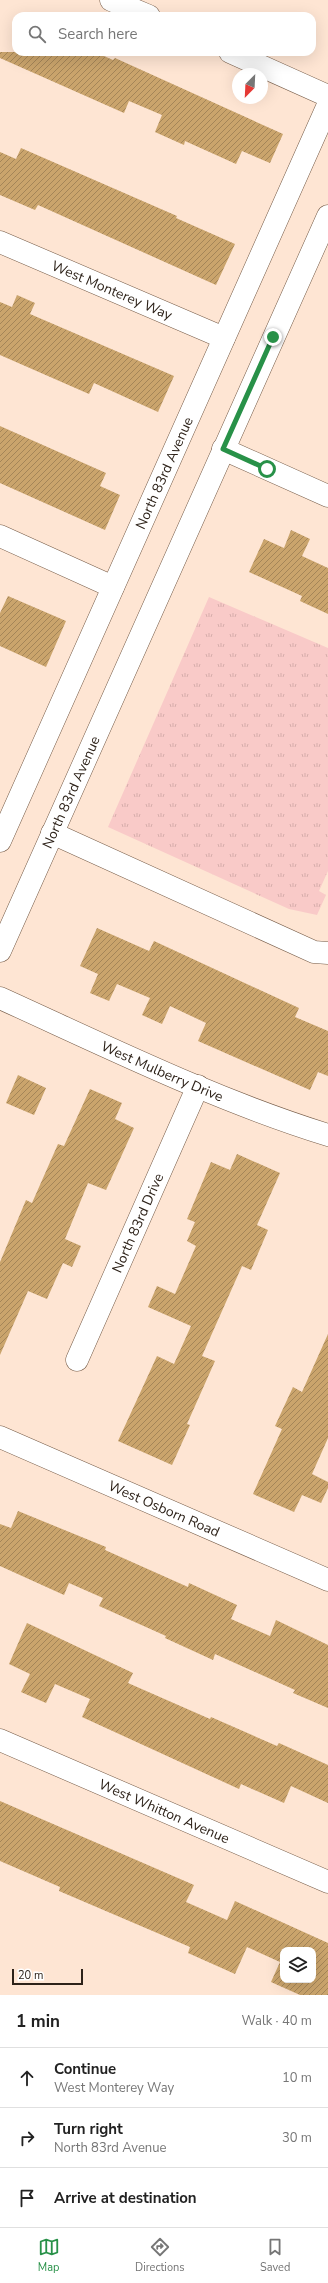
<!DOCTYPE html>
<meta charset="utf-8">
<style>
:root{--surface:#fff;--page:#f2f2f2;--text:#222;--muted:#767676;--line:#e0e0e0;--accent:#289148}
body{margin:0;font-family:"Nunito Sans",sans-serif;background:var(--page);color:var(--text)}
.controls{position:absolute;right:12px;bottom:12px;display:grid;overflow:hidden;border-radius:8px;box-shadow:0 4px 16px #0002}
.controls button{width:36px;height:36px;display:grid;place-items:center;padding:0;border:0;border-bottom:1px solid var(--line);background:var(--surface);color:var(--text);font:20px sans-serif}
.compass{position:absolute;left:232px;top:68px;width:36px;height:36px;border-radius:50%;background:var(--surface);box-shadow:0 4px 16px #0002;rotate:204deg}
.scale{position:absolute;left:12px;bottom:10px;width:71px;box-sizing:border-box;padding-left:4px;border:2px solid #2d2219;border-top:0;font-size:11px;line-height:14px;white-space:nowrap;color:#2d2219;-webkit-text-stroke:3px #fff;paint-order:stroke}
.stop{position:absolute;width:12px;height:12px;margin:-9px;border:3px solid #289148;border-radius:50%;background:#fff}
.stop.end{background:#289148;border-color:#fff;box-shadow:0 1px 4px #0008}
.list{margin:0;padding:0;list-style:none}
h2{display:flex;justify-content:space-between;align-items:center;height:52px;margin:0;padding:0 16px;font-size:17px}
h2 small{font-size:13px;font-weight:400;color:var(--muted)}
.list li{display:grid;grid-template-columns:26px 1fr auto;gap:12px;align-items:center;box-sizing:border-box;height:60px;padding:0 16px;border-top:1px solid var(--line)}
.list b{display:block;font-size:15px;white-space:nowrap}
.list p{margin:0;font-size:13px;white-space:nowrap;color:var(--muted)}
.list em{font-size:13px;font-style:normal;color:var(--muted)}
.icon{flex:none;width:22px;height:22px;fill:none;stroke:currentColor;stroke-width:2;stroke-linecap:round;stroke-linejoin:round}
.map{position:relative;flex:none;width:328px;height:1995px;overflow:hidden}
.search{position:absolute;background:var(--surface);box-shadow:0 4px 16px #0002;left:12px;right:12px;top:12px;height:44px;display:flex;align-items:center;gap:10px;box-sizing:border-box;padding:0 14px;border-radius:12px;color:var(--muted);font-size:15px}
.sheet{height:232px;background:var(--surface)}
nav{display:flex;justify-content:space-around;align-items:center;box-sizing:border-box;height:56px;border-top:1px solid var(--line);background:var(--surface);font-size:11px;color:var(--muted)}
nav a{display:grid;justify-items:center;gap:2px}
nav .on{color:var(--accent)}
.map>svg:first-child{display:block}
.grass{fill:url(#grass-tufts)}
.building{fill:url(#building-hatch);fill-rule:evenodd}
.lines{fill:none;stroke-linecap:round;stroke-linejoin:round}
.minor-casing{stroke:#765c48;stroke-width:23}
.major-casing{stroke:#765c48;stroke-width:23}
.minor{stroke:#fff;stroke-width:22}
.major{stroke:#fff;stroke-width:22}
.route{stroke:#289148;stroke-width:5}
.labels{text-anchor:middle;stroke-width:3.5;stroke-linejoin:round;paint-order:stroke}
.street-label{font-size:14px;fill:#2d2219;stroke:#fff}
</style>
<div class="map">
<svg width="328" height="1995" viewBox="0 0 328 1995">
<defs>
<pattern id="grass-tufts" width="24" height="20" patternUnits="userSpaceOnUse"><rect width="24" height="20" fill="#f9cac8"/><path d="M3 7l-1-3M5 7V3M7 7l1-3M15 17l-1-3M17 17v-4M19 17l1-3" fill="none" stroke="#d6adab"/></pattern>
<pattern id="building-hatch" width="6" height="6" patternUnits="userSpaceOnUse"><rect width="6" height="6" fill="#caa46c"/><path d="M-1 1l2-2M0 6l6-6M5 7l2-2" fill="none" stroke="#a48558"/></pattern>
</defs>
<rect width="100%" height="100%" fill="#fee5d3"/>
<path class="grass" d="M209,597l119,51v223l-9,20 7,4 -9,20 -28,-6 -181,-82z"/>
<path class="building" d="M0,52h95l18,8 2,-2 168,76 -13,29 -28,-12 -6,13 -51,-23 -1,4 -29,-13 7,-17 -33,-14 -5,12 -124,-55z
M21,148l156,68 -1,2 59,26 -19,41 -178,-80 -3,5 -35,-15v-43l16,7z
M17,295l18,8 -5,11 144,62 -16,36 -64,-29 -5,11 -89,-39v-53l12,5z
M0,426l106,47 -6,13 20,9 -15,35 -105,-47z
M291,530l19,9 -8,17 26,12v46l-28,-13 2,-5 -53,-24 15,-33 20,9z
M8,596l58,25 -20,46 -46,-21v-33z
M97,928l52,23 5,-10 145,67 -4,9 33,14v45l-10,-4 -8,18 -112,-49 8,-18 -36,-17 -8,18 -20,-9 8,-17 -33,-14 -8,17 -19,-8 8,-19 -18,-8z
M18,1075l28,13 -12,27 -28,-12z
M90,1089l32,14 -7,16 19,9 -28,62 -18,-7 -23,56 16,7 -9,21 -9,-4 -16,36 -19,-8 -28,64v-93l26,-62 6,3 26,-59 6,2z
M237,1154l43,19 -23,52 11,5 -17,40 -9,-4 -40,90 13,5 -28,63 3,1 -18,40 -54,-24 39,-85 17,8 17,-38 -43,-19 9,-21 18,8 21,-48 -9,-5 8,-19 -8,-3 24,-57 19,8z
M328,1334v104l-16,36 16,8v6l-7,15 -19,-8 -8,17 -41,-18 29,-65 -7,-3 18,-39 9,5z
M18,1511l88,36 -1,3 83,37 1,-4 48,22 -6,14 39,17 6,-16 52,25v63l-35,-15 2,-3 -80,-36 -2,6 -48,-22 1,-2 -67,-30 4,-8 -34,-15 -5,12 -64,-29v-42l11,4z
M27,1623l106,50 -5,10 82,36 1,-2 66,29 2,-3 49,22v38l-37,-17 -7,17 -43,-19 -2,5 -157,-72 8,-18 -35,-15 -9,19 -25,-11 9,-18 -21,-10z
M0,1801l194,84 -8,17 41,18 8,-19 93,42v52h-28l-29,-13 9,-20 -33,-15 -12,27 -47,-21 2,-6 -131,-56 1,-4 -60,-26zM283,1950h30v30h-30z"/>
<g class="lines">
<g class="minor-casing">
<g id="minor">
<path d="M111,0l38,16"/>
<path d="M230,52l98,44"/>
<path id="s1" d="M0,242l224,96"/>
<path d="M223,449l105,47"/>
<path d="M0,536l113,51"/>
<path d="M52,833l262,119 14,1"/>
<path id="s2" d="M0,841l328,-736"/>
<path id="s3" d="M0,998c108,49 215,102 328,137"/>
<path id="s4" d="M77,1360l121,-274"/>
<path id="s5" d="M0,1437l328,143"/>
<path id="s6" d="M0,1740l328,142"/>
</g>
</g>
<g class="major-casing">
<g id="major">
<path id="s7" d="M0,951l328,-735"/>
</g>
</g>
<use href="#minor" class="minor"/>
<use href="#major" class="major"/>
</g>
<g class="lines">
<path class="route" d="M267,469l-44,-20 50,-112"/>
</g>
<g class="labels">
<g class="street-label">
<text dy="5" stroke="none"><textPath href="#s1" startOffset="122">West Monterey Way</textPath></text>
<text dy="5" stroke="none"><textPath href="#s2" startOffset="403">North 83rd Avenue</textPath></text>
<text dy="5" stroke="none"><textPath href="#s7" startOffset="174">North 83rd Avenue</textPath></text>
<text dy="5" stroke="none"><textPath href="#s3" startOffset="178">West Mulberry Drive</textPath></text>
<text dy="5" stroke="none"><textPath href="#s4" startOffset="150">North 83rd Drive</textPath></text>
<text dy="5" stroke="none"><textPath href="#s5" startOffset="179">West Osborn Road</textPath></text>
<text dy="5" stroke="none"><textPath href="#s6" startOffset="179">West Whitton Avenue</textPath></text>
</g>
</g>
</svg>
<div class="controls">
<button><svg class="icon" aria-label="layers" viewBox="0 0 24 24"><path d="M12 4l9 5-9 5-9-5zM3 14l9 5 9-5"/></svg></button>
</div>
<svg class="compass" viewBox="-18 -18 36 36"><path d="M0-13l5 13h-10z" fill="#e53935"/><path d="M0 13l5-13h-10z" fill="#767676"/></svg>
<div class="scale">20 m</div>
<div class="stop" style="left:267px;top:469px"></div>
<div class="stop end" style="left:273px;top:337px"></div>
<div class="search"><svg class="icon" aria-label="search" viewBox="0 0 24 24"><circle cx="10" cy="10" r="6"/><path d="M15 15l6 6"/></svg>Search here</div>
</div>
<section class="sheet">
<h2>1 min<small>Walk · 40 m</small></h2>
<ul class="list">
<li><svg class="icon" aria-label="ahead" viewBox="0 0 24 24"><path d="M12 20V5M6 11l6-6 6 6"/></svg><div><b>Continue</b><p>West Monterey Way</p></div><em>10 m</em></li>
<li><svg class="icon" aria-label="right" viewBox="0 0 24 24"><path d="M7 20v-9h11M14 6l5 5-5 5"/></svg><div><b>Turn right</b><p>North 83rd Avenue</p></div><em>30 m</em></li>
<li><svg class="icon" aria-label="arrive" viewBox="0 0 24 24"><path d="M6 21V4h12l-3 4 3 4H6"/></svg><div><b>Arrive at destination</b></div></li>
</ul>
</section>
<nav>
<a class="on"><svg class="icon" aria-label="map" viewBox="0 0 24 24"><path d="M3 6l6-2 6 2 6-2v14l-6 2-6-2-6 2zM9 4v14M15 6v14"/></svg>Map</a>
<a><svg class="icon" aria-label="directions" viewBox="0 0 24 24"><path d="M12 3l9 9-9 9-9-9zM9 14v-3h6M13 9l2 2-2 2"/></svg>Directions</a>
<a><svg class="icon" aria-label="saved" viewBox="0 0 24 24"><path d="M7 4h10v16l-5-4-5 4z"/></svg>Saved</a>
</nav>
